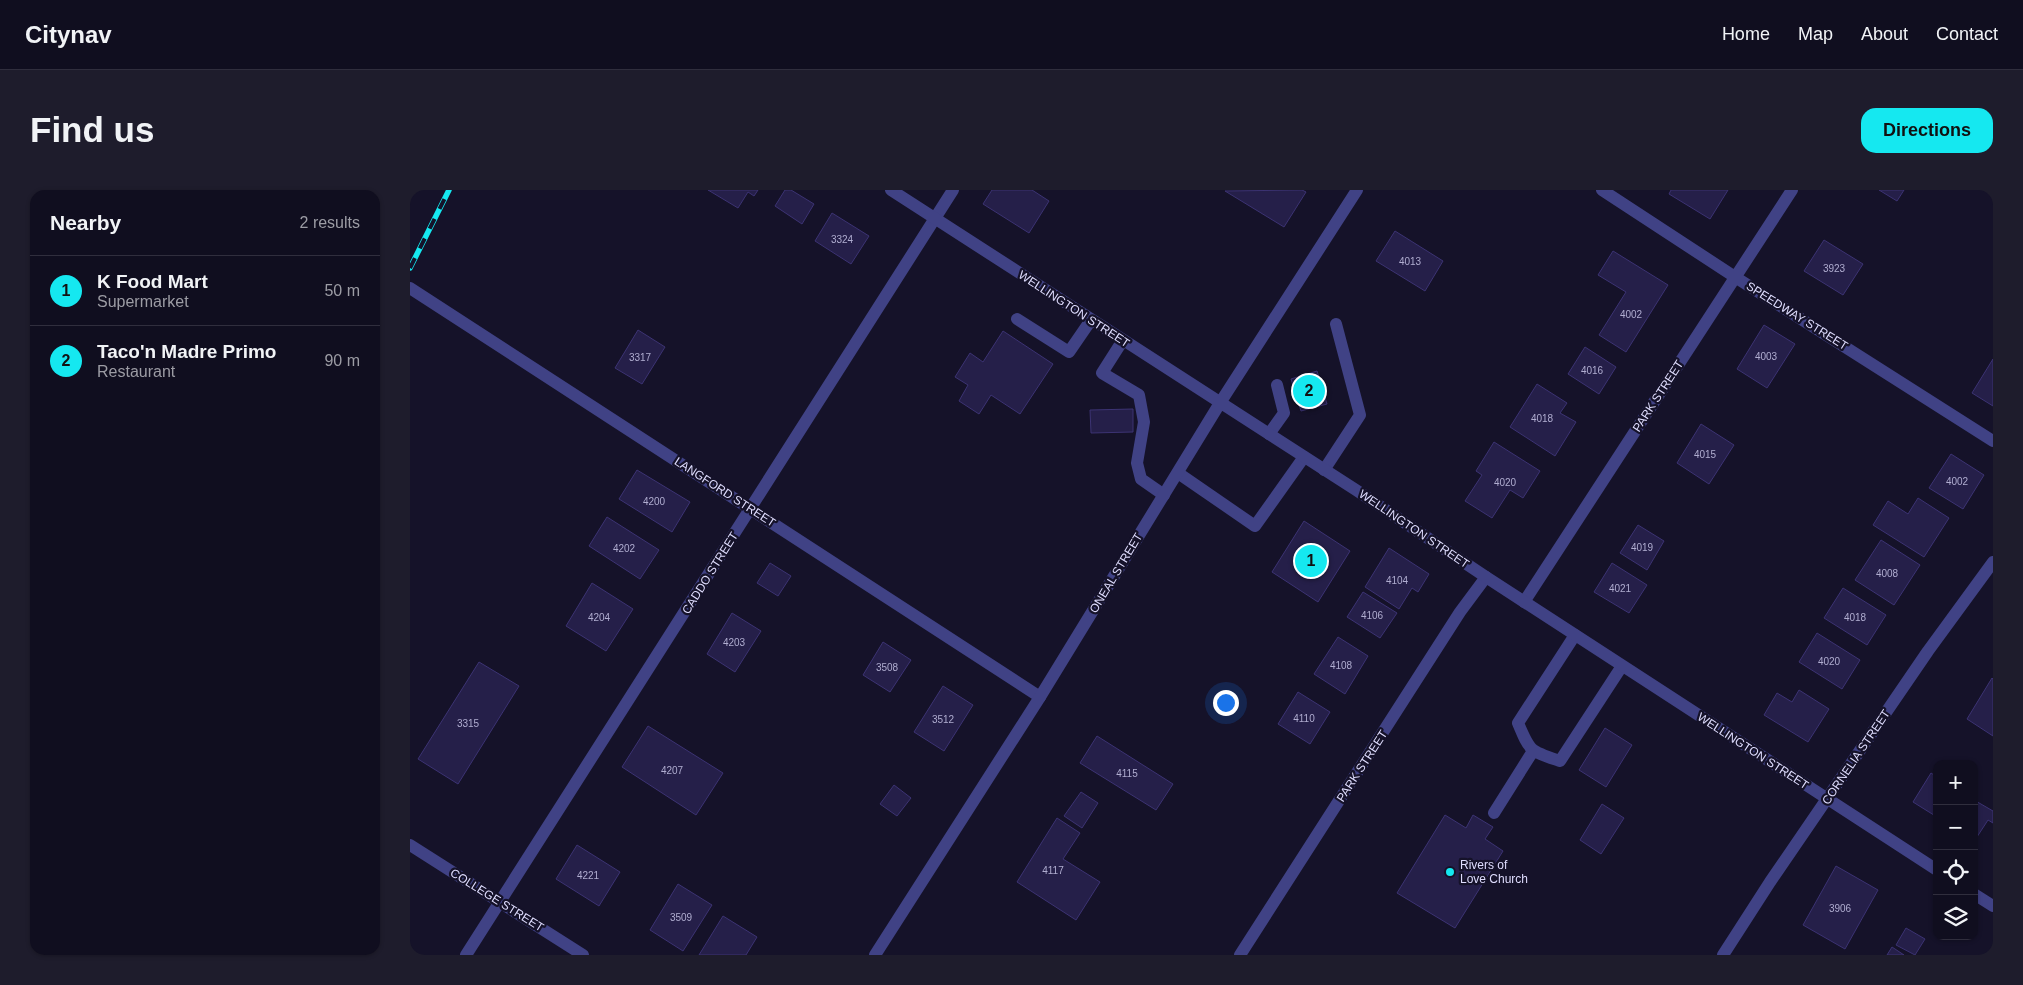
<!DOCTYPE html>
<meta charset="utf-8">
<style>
:root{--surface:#100e1f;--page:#1e1c2c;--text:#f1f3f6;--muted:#9c9ca4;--line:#302e3d;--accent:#15e8f0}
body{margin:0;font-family:Helvetica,sans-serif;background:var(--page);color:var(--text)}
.controls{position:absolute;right:15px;bottom:15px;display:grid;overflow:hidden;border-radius:10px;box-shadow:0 1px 4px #0004}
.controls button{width:45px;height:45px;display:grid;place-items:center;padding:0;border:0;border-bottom:1px solid var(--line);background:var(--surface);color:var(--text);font:25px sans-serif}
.you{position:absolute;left:815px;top:512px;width:18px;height:18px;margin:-12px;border:4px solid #fff;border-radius:50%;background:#1a73e8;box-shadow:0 0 0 8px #1a73e833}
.badge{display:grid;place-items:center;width:32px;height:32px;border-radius:50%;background:var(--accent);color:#111;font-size:16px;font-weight:700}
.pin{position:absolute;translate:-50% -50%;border:2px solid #fff;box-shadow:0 1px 5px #0006}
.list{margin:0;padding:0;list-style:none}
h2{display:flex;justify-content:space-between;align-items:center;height:65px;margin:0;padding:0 20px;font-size:21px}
h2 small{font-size:16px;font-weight:400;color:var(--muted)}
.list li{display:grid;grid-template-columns:32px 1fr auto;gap:15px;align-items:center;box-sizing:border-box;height:70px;padding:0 20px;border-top:1px solid var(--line)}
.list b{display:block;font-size:19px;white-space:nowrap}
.list p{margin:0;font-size:16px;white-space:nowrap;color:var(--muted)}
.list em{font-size:16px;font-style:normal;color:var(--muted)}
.icon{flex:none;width:28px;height:28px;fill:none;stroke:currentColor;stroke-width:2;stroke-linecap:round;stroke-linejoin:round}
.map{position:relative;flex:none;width:1583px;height:765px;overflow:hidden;border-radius:15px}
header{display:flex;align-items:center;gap:30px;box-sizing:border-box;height:70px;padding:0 25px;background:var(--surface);border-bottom:1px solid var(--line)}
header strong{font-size:24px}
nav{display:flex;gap:28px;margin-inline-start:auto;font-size:18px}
.intro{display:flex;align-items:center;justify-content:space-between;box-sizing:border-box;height:120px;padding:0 30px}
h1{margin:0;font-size:35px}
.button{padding:12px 22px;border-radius:15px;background:var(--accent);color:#111;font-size:18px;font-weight:700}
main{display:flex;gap:30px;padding:0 30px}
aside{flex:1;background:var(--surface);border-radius:15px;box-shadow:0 1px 4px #0004}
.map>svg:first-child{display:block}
.building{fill:#251f49;stroke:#3c3373}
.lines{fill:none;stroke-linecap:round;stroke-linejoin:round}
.service{stroke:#404285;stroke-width:12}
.minor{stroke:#404285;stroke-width:12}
.tertiary{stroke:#404285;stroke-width:12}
.rail-casing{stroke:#15e8f0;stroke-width:5.5}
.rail{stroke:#151229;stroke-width:4;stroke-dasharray:11;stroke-linecap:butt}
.poi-dot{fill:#15e8f0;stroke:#151229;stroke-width:2}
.labels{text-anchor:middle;stroke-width:4.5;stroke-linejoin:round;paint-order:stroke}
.number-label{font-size:10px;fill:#b0add0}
.street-label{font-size:12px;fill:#dedcfd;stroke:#151229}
.poi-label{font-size:12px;fill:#dedcfd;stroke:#151229;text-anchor:start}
</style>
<header>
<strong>Citynav</strong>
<nav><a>Home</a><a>Map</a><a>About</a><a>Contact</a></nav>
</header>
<div class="intro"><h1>Find us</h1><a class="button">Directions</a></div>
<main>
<aside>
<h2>Nearby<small>2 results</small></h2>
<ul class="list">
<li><span class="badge">1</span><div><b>K Food Mart</b><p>Supermarket</p></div><em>50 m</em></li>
<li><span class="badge">2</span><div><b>Taco'n Madre Primo</b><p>Restaurant</p></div><em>90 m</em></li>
</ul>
</aside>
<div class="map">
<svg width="1583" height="765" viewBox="0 0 1583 765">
<rect width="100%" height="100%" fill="#151229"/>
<path class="building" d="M298,0h50l-4,6 -6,-4 -10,16z
M375,0h6l23,14 -12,20 -27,-18z
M582,0h40l17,11 -20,32 -46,-29z
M892,0l4,2 -22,35 -59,-36z
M1261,0h57l-18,29 -41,-25z
M1469,0h25l-7,11z
M422,23l37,23 -18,28 -36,-23z
M985,41l48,30 -18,30 -49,-30z
M1414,50l39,24 -20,31 -39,-24z
M1203,61l55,34 -42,67 -27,-17 27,-43 -28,-17z
M1354,135l31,19 -28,44 -30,-19z
M228,140l27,17 -23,37 -27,-16z
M593,141l50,33 -33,50 -29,-19 -12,19 -20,-13 9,-16 -13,-8 15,-24 13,9z
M1175,157l31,20 -17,27 -31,-20z
M1583,169v47l-21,-13z
M907,181l10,33 -26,7 -10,-32z
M1127,194l30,19 -7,10 16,9 -21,34 -45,-29z
M723,219v23l-42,1 -1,-23z
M1291,234l33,21 -25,39 -32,-21z
M1084,252l46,29 -17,27 -13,-8 -18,28 -27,-17 17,-26 -6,-4z
M1541,264l33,21 -21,34 -34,-21z
M227,280l53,32 -18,30 -53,-33z
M1508,308l31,20 -25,39 -51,-32 15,-24 20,13z
M197,327l52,33 -19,29 -51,-33z
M894,331l46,30 -32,51 -46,-30z
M1228,335l26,16 -17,29 -27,-17z
M1471,350l39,25 -26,40 -39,-25z
M979,358l40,26 -11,18 -6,-4 -13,21 -34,-22z
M360,373l21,13 -13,20 -21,-13z
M1202,373l35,22 -18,28 -35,-21z
M182,393l41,26 -27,42 -40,-25z
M1433,398l43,27 -19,30 -43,-27z
M953,402l34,21 -17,25 -33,-21z
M322,423l29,18 -26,41 -28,-18z
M1407,443l43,27 -18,29 -43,-27z
M928,447l30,19 -23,38 -31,-20z
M473,452l28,18 -21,32 -27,-17z
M69,472l40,24 -61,98 -40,-25z
M1582,488l1,1v57l-26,-17z
M533,496l30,19 -29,46 -30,-19z
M1389,500l30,19 -21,33 -44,-27 13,-22 15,9z
M888,502l32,20 -20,32 -32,-20z
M238,536l75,47 -27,42 -74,-48z
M1195,538l27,17 -26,42 -27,-17z
M687,546l76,48 -17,26 -76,-47z
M1521,583l6,4v40l-24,-15z
M484,595l17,13 -14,18 -17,-12z
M671,602l17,11 -16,25 -18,-12z
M1564,610l19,11v12l-5,-3 -13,20z
M1192,614l22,14 -23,36 -21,-14z
M1035,625l21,13 7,-13 20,12 -8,12 18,12 -48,77 -58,-35z
M647,628l23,15 -17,26 37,23 -24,38 -59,-38z
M167,655l43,27 -21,34 -43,-27z
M1426,676l42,24 -33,59 -42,-24z
M268,694l34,21 -29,46 -33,-21z
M313,726l34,21 -11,18h-47z
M1496,738l19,11 -10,16 -19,-10z
M1482,757l12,8h-17z"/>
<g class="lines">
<path class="service" d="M607,129l52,33 22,-32
M713,150l-21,33 37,22 5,27 -7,41 4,16 23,16
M859,244l15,-21 -7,-28
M914,280l36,-55 -24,-91
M768,283l77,53 49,-69
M1165,445l-57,88c12,29 12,28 42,38l62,-95
M1084,623l39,-62"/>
<path class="minor" d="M1192,0l133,87 258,164
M0,98l630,409
M1114,412l268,-412
M0,655l173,110
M56,765l487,-765
M830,765l220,-343 26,-35
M1313,765l47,-73 158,-231 65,-89"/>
<path class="tertiary" d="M481,0l465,300 130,87 451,293
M1564,704l19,12
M465,765l165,-258 180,-294 137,-213"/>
<g class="rail-casing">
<path id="rail" d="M0,78l39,-78"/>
</g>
<use href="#rail" class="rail"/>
</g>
<circle class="poi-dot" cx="1040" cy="682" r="5"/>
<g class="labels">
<g class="number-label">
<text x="432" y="53">3324</text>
<text x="1000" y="75">4013</text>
<text x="1424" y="82">3923</text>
<text x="1221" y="128">4002</text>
<text x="1356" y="170">4003</text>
<text x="230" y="171">3317</text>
<text x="1182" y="184">4016</text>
<text x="1132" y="232">4018</text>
<text x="1295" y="268">4015</text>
<text x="1547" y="295">4002</text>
<text x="1095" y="296">4020</text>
<text x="244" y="315">4200</text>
<text x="1232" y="361">4019</text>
<text x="214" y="362">4202</text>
<text x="1477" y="387">4008</text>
<text x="987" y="394">4104</text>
<text x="1210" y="402">4021</text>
<text x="962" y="429">4106</text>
<text x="189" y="431">4204</text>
<text x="1445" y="431">4018</text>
<text x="324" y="456">4203</text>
<text x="1419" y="475">4020</text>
<text x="931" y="479">4108</text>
<text x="477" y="481">3508</text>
<text x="894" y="532">4110</text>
<text x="533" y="533">3512</text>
<text x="58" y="537">3315</text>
<text x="262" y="584">4207</text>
<text x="717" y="587">4115</text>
<text x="643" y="684">4117</text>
<text x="178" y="689">4221</text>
<text x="1430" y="722">3906</text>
<text x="271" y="731">3509</text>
</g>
<g class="street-label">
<text transform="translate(664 119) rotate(33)" y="4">WELLINGTON STREET</text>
<text transform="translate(1387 126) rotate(32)" y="4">SPEEDWAY STREET</text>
<text transform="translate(1248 206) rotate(-57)" y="4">PARK STREET</text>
<text transform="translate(315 302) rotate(33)" y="4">LANGFORD STREET</text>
<text transform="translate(1004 339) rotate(34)" y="4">WELLINGTON STREET</text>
<text transform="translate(300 383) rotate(-58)" y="4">CADDO STREET</text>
<text transform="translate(706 383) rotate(-59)" y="4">ONEAL STREET</text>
<text transform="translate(1343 561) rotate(33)" y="4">WELLINGTON STREET</text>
<text transform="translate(1446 567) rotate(-56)" y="4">CORNELIA STREET</text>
<text transform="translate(952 576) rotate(-57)" y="4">PARK STREET</text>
<text transform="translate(87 710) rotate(32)" y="4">COLLEGE STREET</text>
</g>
<g class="poi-label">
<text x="1050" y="679">Rivers of<tspan x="1050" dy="14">Love Church</tspan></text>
</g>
</g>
</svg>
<div class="controls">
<button>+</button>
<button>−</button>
<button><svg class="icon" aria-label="locate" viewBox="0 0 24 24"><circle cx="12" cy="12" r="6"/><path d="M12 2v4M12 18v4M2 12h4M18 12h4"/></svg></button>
<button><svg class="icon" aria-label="layers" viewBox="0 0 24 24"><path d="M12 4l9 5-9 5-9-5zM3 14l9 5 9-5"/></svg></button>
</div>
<div class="you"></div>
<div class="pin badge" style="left:901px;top:371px">1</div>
<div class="pin badge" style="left:899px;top:201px">2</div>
</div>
</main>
